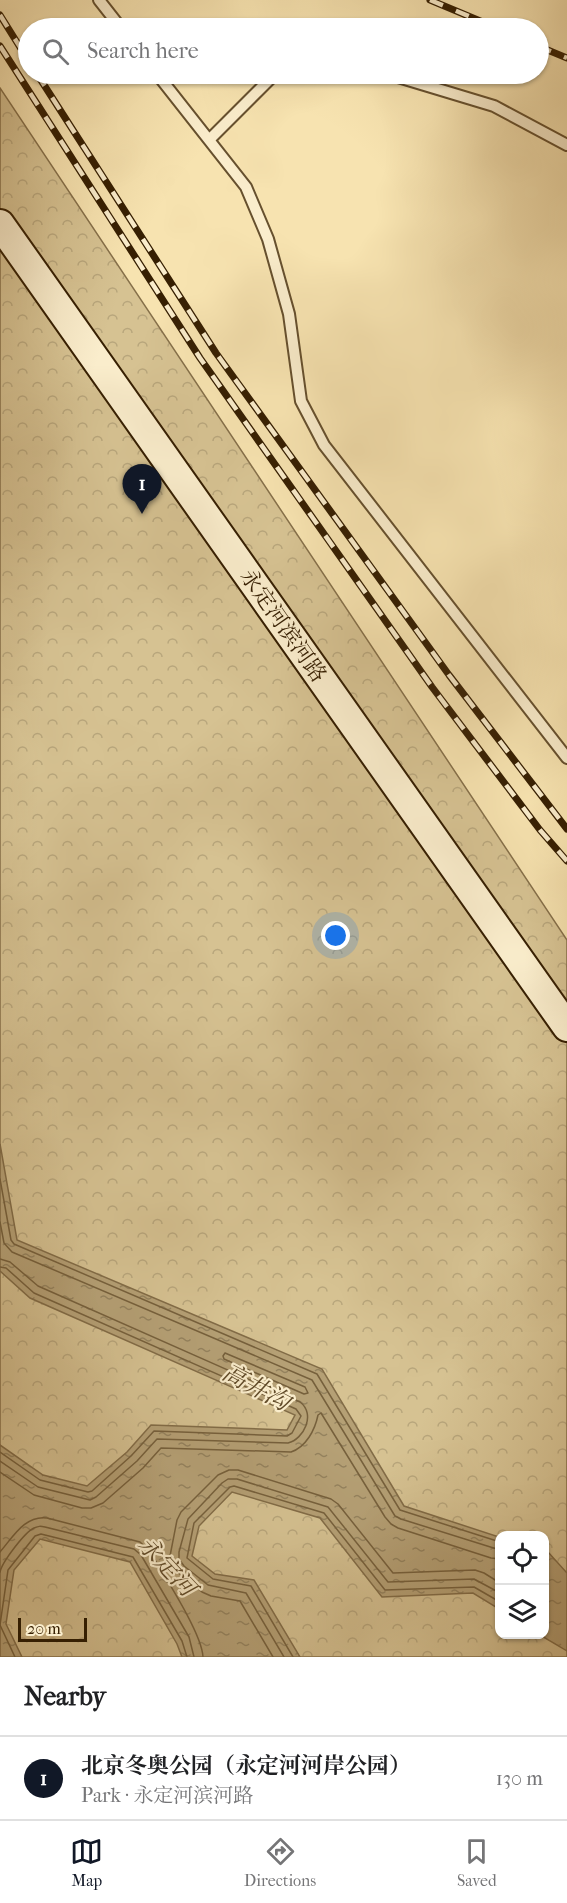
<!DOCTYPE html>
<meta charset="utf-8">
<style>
:root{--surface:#fff;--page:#f6f6f6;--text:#202124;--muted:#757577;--line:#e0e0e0;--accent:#111827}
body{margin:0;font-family:"IM FELL French Canon","Noto Serif SC",serif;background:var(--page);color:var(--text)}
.controls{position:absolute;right:18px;bottom:18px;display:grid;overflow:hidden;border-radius:12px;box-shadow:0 2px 4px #0004}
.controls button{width:54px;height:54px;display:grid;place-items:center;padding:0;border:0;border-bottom:2px solid var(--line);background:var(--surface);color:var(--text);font:30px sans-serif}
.scale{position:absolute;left:18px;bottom:15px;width:69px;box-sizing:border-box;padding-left:6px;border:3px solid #361f02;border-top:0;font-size:16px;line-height:21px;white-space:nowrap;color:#361f02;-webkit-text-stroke:4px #faedcc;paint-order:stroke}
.you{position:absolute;left:336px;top:936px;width:21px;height:21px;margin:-15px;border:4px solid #fff;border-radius:50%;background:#1a73e8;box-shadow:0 0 0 9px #1a73e833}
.badge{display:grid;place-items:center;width:39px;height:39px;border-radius:50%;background:var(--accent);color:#fff;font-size:20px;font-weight:700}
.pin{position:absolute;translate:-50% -50px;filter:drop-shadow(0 2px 3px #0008)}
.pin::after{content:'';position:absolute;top:32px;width:21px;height:18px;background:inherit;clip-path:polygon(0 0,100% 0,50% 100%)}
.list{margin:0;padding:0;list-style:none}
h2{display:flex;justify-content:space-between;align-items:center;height:78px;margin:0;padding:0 24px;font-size:26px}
h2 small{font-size:20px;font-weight:400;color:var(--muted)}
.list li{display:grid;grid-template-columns:39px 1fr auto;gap:18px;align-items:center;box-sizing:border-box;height:84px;padding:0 24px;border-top:2px solid var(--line)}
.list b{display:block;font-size:22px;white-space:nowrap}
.list p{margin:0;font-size:20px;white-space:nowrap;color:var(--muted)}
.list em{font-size:20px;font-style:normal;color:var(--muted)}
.icon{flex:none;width:33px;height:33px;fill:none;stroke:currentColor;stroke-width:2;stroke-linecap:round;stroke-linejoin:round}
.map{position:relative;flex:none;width:567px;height:1657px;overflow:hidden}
.search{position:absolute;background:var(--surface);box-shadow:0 2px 4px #0004;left:18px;right:18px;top:18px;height:66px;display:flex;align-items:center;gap:15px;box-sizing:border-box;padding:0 21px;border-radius:33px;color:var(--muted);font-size:22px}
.sheet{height:162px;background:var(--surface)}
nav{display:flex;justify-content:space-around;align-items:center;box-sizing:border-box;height:84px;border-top:2px solid var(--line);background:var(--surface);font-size:16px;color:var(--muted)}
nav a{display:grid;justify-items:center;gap:3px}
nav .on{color:var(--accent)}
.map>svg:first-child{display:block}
.park{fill:url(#park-crowns);stroke:#86704a;stroke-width:1.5;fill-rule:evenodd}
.water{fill:url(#water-ripples);stroke:#826c47;stroke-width:1.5}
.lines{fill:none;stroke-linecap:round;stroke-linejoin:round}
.shore{stroke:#76603c;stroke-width:1.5}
.lane-casing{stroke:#66502e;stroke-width:14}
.secondary-casing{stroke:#361f02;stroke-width:32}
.lane{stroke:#faedcc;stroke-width:10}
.secondary{stroke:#faedcc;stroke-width:28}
.rail-casing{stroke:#361f02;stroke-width:7}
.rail{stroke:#faedcc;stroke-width:4.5;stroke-dasharray:14;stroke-linecap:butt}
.labels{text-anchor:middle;stroke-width:4.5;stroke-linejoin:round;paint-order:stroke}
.street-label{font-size:22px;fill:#361f02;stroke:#faedcc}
.water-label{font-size:24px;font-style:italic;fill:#624c2a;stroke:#faedcc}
</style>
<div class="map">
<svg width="567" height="1657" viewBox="0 0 567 1657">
<defs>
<pattern id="park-crowns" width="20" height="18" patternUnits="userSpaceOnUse" patternTransform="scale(1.5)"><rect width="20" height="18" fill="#d6c292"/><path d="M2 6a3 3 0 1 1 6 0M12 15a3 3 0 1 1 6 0" fill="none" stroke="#b8a67c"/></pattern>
<pattern id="water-ripples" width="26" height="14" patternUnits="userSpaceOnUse" patternTransform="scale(1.5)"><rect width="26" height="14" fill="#b5a075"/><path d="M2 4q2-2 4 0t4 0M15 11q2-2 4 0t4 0" fill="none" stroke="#94825e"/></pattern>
</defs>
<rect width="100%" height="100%" fill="#f7e3b0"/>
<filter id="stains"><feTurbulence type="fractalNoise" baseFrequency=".00333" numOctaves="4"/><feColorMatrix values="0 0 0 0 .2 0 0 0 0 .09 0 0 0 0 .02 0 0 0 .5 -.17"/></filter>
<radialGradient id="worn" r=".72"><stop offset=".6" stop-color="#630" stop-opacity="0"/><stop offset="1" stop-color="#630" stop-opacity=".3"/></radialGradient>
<path class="park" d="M0,88l567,852v717h-567zM500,1536h44v98h-44z"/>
<path class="water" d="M0,1144l17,96 305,129 82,137 95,31v72l-26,-16 -91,4 -62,-79 -88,-26 -33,34 -7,30 23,18 39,6 46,77h-118l-5,-13 -47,-82 -90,-23 -26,31 -8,54 16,33h-22v-212l43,30 44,11 40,-34 24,-27 136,5 8,-15 -265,-117 -30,-27z
M545,1551l4,2 18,20v78l-27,-16 4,-1z"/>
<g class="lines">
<path class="shore" d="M0,1179l11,61 3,4 303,130 83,136 100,32
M0,1222l4,21 8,9 300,128 83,136 6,3 99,31
M0,1259l10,3 28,24 262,116c16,12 4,37 -12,41l-131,-4 -20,22 -41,36 -6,3 -52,-13 -38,-26
M0,1267l6,1 28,25 262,116 5,7 -9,17 -5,3 -133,-5 -23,25 -39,35 -4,1 -48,-12 -40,-28
M225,1353l80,34 3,6 -4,1 -80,-35 -1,-3z
M0,1472l34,23 48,13h9l12,-5 40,-35 18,-20 130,4c15,-5 24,-22 27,-37l3,-2 64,104 6,7 7,4 93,30 9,1
M0,1552c13,-15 25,-37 47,-34l93,24 9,8c14,24 53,83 54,107
M0,1572c2,-10 25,-40 34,-44 5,-2 6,-2 11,-1l89,22 7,6 48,82 5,20
M15,1657l-15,-32 8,-55 27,-34 6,-2 92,23 49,84 5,16
M273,1657l-33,-56 -29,-5 -9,-4 -26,-21 -4,-6 -2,-9 7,-36 4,-8 37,-37 11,-5h9l93,29 7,5 55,69 82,-3 9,3 16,10
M284,1657l-38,-64 -38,-8 -24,-19 -5,-7v-7l9,-33 34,-36 6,-4h9l91,28 60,75 86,-3 26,14
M293,1657l-42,-71 -38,-7 -26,-21 7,-35 36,-36 4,-1 90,27 61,77 89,-3 26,15"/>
<g class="lane-casing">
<path id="lane" d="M99,0l22,28
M157,74l89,113 22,52 21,75 12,87 23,44 243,313
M388,74l106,32 73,39
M209,140l66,-66"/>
</g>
<g class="secondary-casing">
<path id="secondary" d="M0,224l567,803"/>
</g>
<use href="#lane" class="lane"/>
<use href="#secondary" class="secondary"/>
<g class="rail-casing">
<path id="rail" d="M430,0l67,28
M0,15l28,45
M0,46l200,312 232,329 108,143 27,31
M538,46l29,12
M37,74l179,279 233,322 118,154"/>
</g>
<use href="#rail" class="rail"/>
</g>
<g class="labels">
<g class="street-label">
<text transform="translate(284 625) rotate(55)" y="8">永定河滨河路</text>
</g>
<g class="water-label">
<text transform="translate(256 1387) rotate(28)" y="8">高井沟</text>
<text transform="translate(167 1566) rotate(47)" y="8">永定河</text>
</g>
</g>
<rect width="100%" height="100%" filter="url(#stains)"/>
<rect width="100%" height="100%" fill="url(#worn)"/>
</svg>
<div class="controls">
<button><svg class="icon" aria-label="locate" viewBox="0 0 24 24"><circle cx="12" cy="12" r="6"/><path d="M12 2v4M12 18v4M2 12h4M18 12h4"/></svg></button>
<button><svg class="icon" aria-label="layers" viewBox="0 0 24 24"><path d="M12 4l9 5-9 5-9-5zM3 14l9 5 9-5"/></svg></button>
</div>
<div class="scale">20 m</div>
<div class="you"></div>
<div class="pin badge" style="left:142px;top:514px">1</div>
<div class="search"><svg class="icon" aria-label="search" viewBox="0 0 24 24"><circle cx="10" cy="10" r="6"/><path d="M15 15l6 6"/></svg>Search here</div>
</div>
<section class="sheet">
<h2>Nearby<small></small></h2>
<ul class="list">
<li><span class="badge">1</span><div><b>北京冬奥公园（永定河河岸公园）</b><p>Park · 永定河滨河路</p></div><em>130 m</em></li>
</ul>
</section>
<nav>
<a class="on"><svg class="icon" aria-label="map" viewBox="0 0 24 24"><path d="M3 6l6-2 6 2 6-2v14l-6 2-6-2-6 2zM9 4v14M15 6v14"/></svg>Map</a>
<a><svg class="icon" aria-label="directions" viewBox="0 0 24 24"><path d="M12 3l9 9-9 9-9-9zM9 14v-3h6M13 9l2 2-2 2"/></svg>Directions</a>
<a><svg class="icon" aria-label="saved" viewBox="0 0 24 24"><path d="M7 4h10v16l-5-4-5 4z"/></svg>Saved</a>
</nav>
